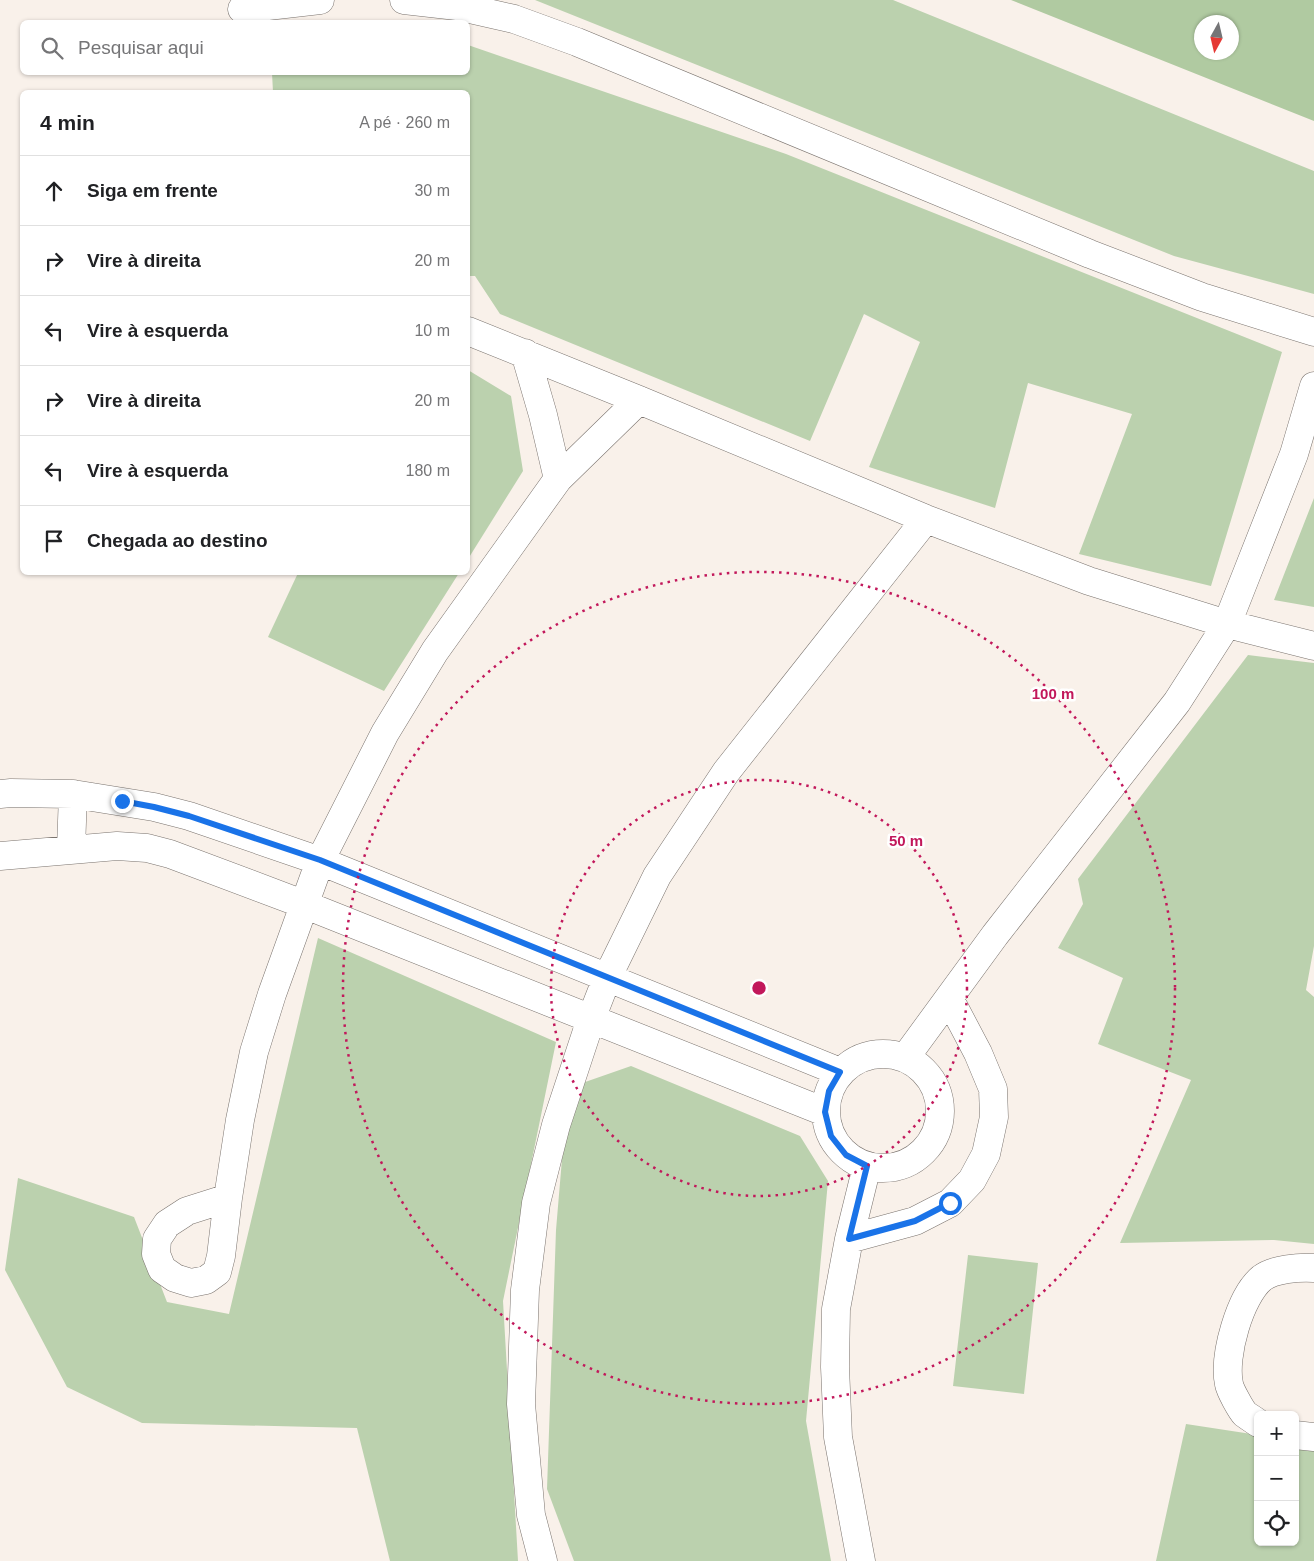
<!DOCTYPE html>
<html lang="pt">
<meta charset="utf-8">
<style>
:root{--surface:#fff;--page:#f2f2f2;--text:#202124;--muted:#757577;--line:#e0e0e0}
body{margin:0;font-family:Arial,sans-serif;background:var(--page);color:var(--text)}
.controls{position:absolute;right:15px;bottom:15px;display:grid;overflow:hidden;border-radius:8px;box-shadow:0 1px 4px #0004}
.controls button{width:45px;height:45px;display:grid;place-items:center;padding:0;border:0;border-bottom:1px solid var(--line);background:var(--surface);color:var(--text);font:25px sans-serif}
.compass{position:absolute;left:1194px;top:15px;width:45px;height:45px;border-radius:50%;background:var(--surface);box-shadow:0 1px 4px #0004;rotate:188deg}
.stop{position:absolute;width:15px;height:15px;margin:-11px;border:4px solid #1a73e8;border-radius:50%;background:#fff}
.stop.end{background:#1a73e8;border-color:#fff;box-shadow:0 1px 5px #0008}
.list{margin:0;padding:0;list-style:none}
h2{display:flex;justify-content:space-between;align-items:center;height:65px;margin:0;padding:0 20px;font-size:21px}
h2 small{font-size:16px;font-weight:400;color:var(--muted)}
.list li{display:grid;grid-template-columns:32px 1fr auto;gap:15px;align-items:center;box-sizing:border-box;height:70px;padding:0 20px;border-top:1px solid var(--line)}
.list b{display:block;font-size:19px;white-space:nowrap}
.list em{font-size:16px;font-style:normal;color:var(--muted)}
.icon{flex:none;width:28px;height:28px;fill:none;stroke:currentColor;stroke-width:2;stroke-linecap:round;stroke-linejoin:round}
.map{position:relative;flex:none;width:1314px;height:1561px;overflow:hidden}
.search{position:absolute;background:var(--surface);box-shadow:0 1px 4px #0004;left:20px;top:20px;width:450px;height:55px;display:flex;align-items:center;gap:12px;box-sizing:border-box;padding:0 18px;border-radius:8px;color:var(--muted);font-size:19px}
.panel{position:absolute;background:var(--surface);box-shadow:0 1px 4px #0004;left:20px;top:90px;width:450px;height:485px;border-radius:8px}
.map>svg:first-child{display:block}
.green{fill:#bbd1ae}
.forest{fill:#b0caa1;fill-rule:evenodd}
.lines{fill:none;stroke-linecap:round;stroke-linejoin:round}
.minor-casing{stroke:#7a736e;stroke-width:29}
.minor{stroke:#fff;stroke-width:28}
.route{stroke:#1a73e8;stroke-width:6}
.ring{fill:none;stroke:#c2185b;stroke-width:2.5;stroke-dasharray:2.5 5}
.centre{fill:#c2185b;stroke:#fff;stroke-width:2.5}
.ring-label{font-size:15px;text-anchor:middle;font-weight:bold;fill:#c2185b;stroke:#fff;stroke-width:5;stroke-linejoin:round;paint-order:stroke}
</style>
<div class="map">
<svg width="1314" height="1561" viewBox="0 0 1314 1561">
<rect width="100%" height="100%" fill="#f9f1ea"/>
<path class="green" d="M535,0h358l421,171v123l-140,-38z
M468,45l318,109 496,198 -71,234 -132,-32 53,-140 -104,-31 -33,125 -126,-41 51,-125 -56,-28 -54,127 -310,-127 -25,-38h-7v-184h-195l-1,-19 196,-1z
M468,370l43,26 12,75 -55,88z
M1314,498v109l-40,-7z
M298,573v-1l161,1 -75,118 -116,-54z
M1248,655l66,8v283l-8,44 8,7v247l-40,-4 -154,3 71,-163 -93,-36 25,-66 -65,-30 25,-44 -5,-25z
M318,938l238,104 -53,259 15,260h-128l-33,-133 -215,-5 -75,-36 -62,-117 13,-92 116,39 33,85 62,12z
M631,1066l169,70 28,45 -22,240 25,140h-257l-27,-72 9,-259 12,-142z
M968,1255l70,8 -14,131 -71,-8z
M1186,1424l72,11v107h37v-102l19,3v118h-158z"/>
<path class="forest" d="M1011,0h303v121zM1202,22h30v30h-30z"/>
<g class="lines">
<g class="minor-casing">
<path id="minor" d="M404,0l53,6 57,13 63,23 513,212 112,43 112,35
M242,9l78,-9
M468,331l171,69 287,119 163,62 138,43 87,22
M525,353l18,62 15,64
M0,794l11,-1 62,1 81,13 35,9 131,45 520,211
M71,849l2,-55
M0,856l117,-10 30,2 23,6 133,50 522,208
M826 1111a57 57 0 1 1 114 0a57 57 0 1 1-114 0Z
M905,1058l90,-123 182,-233 50,-78 67,-170 20,-68
M228,1198l-41,13 -20,13 -10,15 -1,15 6,15 13,9 16,5 15,-3 11,-8 4,-16 7,-58 12,-78 14,-68 18,-58 48,-133 65,-128 50,-82 123,-172 81,-79
M849,1239l66,-18 35,-18 22,-23 14,-26 8,-37 -1,-28 -15,-36 -29,-55
M1258,1423c-4,-3 -9,-6 -13,-9 -4,-4 -15,-24 -16,-30 -6,-28 11,-88 33,-106 12,-9 37,-11 52,-10
M1295,1435l19,2
M543,1561l-12,-46 -10,-111 4,-114 11,-87 20,-78 35,-106 16,-41 50,-102 69,-104 200,-253
M861,1561l-23,-124 -3,-70 1,-58 13,-70 18,-73"/>
</g>
<use href="#minor" class="minor"/>
</g>
<g class="lines">
<path class="route" d="M122,801l32,6 35,9 131,44 520,212 -11,19 -4,21 6,24 15,19 21,11 -18,73 66,-18 35,-18"/>
</g>
<g class="ring">
<circle cx="759" cy="988" r="208"/>
<circle cx="759" cy="988" r="416"/>
</g>
<circle cx="759" cy="988" r="8" class="centre"/>
<g class="ring-label">
<text x="1053" y="699">100 m</text>
<text x="906" y="846">50 m</text>
</g>
</svg>
<div class="controls">
<button>+</button>
<button>−</button>
<button><svg class="icon" aria-label="locate" viewBox="0 0 24 24"><circle cx="12" cy="12" r="6"/><path d="M12 2v4M12 18v4M2 12h4M18 12h4"/></svg></button>
</div>
<svg class="compass" viewBox="-18 -18 36 36"><path d="M0-13l5 13h-10z" fill="#e53935"/><path d="M0 13l5-13h-10z" fill="#757577"/></svg>
<div class="stop" style="left:950px;top:1203px"></div>
<div class="stop end" style="left:122px;top:801px"></div>
<div class="search"><svg class="icon" aria-label="search" viewBox="0 0 24 24"><circle cx="10" cy="10" r="6"/><path d="M15 15l6 6"/></svg>Pesquisar aqui</div>
<section class="panel">
<h2>4 min<small>A pé · 260 m</small></h2>
<ul class="list">
<li><svg class="icon" aria-label="ahead" viewBox="0 0 24 24"><path d="M12 20V5M6 11l6-6 6 6"/></svg><div><b>Siga em frente</b></div><em>30 m</em></li>
<li><svg class="icon" aria-label="right" viewBox="0 0 24 24"><path d="M7 20v-9h11M14 6l5 5-5 5"/></svg><div><b>Vire à direita</b></div><em>20 m</em></li>
<li><svg class="icon" aria-label="left" viewBox="0 0 24 24"><path d="M17 20v-9H6M10 6l-5 5 5 5"/></svg><div><b>Vire à esquerda</b></div><em>10 m</em></li>
<li><svg class="icon" aria-label="right" viewBox="0 0 24 24"><path d="M7 20v-9h11M14 6l5 5-5 5"/></svg><div><b>Vire à direita</b></div><em>20 m</em></li>
<li><svg class="icon" aria-label="left" viewBox="0 0 24 24"><path d="M17 20v-9H6M10 6l-5 5 5 5"/></svg><div><b>Vire à esquerda</b></div><em>180 m</em></li>
<li><svg class="icon" aria-label="arrive" viewBox="0 0 24 24"><path d="M6 21V4h12l-3 4 3 4H6"/></svg><div><b>Chegada ao destino</b></div></li>
</ul>
</section>
</div>
